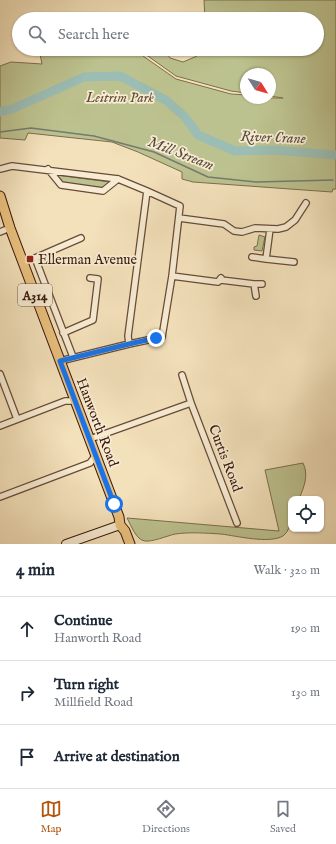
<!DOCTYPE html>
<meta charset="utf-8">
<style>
:root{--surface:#fff;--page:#f6f6f7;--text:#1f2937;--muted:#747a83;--line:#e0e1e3;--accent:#b45309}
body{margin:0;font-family:"IM FELL English",serif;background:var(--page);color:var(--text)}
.controls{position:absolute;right:12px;bottom:12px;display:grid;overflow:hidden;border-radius:8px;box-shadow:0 1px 3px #0004}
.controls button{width:36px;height:36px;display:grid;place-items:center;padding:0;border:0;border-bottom:1px solid var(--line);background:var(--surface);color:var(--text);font:20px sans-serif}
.compass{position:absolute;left:240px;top:68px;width:36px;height:36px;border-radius:50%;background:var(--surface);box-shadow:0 1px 3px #0004;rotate:127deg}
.stop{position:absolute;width:12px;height:12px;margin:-9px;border:3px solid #1a73e8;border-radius:50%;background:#fff}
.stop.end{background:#1a73e8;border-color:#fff;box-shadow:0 1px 4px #0008}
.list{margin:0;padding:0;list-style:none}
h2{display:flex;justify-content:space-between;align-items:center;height:52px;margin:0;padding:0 16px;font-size:17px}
h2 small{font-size:13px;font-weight:400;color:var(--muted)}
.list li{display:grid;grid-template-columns:26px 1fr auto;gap:12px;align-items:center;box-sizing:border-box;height:64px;padding:0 16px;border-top:1px solid var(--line)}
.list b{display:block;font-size:15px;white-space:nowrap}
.list p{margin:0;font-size:13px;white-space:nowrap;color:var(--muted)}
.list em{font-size:13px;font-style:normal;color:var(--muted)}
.icon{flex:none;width:22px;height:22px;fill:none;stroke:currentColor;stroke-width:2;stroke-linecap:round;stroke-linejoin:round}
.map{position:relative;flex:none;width:336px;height:544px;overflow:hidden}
.search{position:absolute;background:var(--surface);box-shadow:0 1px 3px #0004;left:12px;right:12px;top:12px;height:44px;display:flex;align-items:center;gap:10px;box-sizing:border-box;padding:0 14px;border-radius:22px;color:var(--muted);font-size:15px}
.sheet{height:244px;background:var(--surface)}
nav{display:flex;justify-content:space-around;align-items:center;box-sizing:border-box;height:56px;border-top:1px solid var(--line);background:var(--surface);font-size:11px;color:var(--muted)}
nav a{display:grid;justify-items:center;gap:2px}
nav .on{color:var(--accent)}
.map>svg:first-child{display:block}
.green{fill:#bcc28f;stroke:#7b6e4e}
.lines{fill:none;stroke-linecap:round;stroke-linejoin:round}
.stream{stroke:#747b71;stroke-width:1.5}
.river{stroke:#9bbdb4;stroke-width:9}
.street-casing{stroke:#684b38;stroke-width:8}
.secondary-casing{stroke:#3a190c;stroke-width:10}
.primary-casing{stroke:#3a190c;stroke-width:11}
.street{stroke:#f7ecd3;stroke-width:5.5}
.secondary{stroke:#f7ecd3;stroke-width:8}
.primary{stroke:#eac07e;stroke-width:9}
.route{stroke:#1a73e8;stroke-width:5}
.poi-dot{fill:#8f2418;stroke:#f7ecd3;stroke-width:1.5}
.labels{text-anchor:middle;stroke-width:3.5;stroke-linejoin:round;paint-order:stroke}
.shield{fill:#f7ecd3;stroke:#735848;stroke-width:1}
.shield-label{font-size:13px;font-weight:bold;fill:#3a190c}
.park-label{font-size:14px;font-style:italic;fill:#614c33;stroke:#f7ecd3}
.poi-label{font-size:14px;fill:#3a190c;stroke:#f7ecd3;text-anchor:start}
.street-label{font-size:14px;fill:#3a190c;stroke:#f7ecd3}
.water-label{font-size:15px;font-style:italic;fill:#574a3e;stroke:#f7ecd3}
</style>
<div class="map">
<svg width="336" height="544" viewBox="0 0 336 544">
<rect width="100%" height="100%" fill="#f3e1bb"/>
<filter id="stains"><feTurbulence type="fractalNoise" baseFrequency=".005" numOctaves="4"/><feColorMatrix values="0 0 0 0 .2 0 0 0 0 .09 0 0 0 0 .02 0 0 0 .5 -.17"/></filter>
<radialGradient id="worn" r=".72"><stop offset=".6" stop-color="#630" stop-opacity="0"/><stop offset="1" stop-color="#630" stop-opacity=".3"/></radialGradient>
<path class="green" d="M204,0h132v189h-3l-1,3 -139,-10 -11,-3v-7l-44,-20 -26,-10 -84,-9 -3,7 -25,-2v-72l11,-4 31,2 -3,-15h100l4,7 33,23 55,15 15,1v3h37l-13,-2v-22h-24v19l-15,-2 -55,-15 -31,-22 -2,-5h21l6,9 13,4 14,-6 4,-7h116v-30h-112z
M56,175l54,7 -7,6 -40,-5z
M259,235l6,2 -3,14 -8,-1v-3l3,-1z
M303,463c6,12 1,24 -4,36h-8c0,11 2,30 -8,37 -14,8 -46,0 -62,-2 -16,-1 -31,-2 -46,0 -8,2 -23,8 -30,7 -9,-1 -14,-16 -18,-23l152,13 -14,-61z"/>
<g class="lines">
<path class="stream" d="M0,132l31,-4 63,8 60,16 54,25 49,5 76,-2"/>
<path class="river" d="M0,112l12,-3 72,-32 36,-1 47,25 18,16 13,18 37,16 39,-1 62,5"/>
<g class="street-casing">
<path id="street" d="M0,169l12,-3 106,13 29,12 -19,145 1,8
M48,169l13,16 42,6 15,-12
M179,218l45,6 10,7 8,1 13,-4 23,1 8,-2 9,-7 11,-17
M0,232l10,-4
M252,257l14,2 4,-30
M266,259l28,3
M172,276l46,6 3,-4
M221,280l33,4 2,12
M254,284h8
M63,333l30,-13 5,-41 -8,-1
M73,357l-38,-99 46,-20
M60,361l69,-17 33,-7 10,-61 8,-70 -33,-15
M0,374l17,45
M182,375l9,28
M0,426l65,-25h11
M90,439l101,-36 46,120
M0,497l90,-34 6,-8"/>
</g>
<g class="secondary-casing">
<path id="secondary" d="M66,544l54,-19"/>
</g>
<g class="primary-casing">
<path id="primary" d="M0,196l10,32 109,289 1,8 5,6 5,13"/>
</g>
<use href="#street" class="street"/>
<use href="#secondary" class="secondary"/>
<use href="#primary" class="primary"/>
</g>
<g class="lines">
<path class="route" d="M114,504l-54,-143 69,-17 27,-6"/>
</g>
<rect class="poi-dot" x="26" y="255" width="8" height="8" rx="2"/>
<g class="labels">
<rect class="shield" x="18" y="284" width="34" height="22" rx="3"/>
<g class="shield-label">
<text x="35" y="300">A314</text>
</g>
<g class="park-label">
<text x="120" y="102">Leitrim Park</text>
</g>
<g class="poi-label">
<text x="38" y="264">Ellerman Avenue</text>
</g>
<g class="street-label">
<text transform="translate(98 422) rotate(69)" y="5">Hanworth Road</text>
<text transform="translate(226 458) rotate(69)" y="5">Curtis Road</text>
</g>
<g class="water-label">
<text transform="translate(273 137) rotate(2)" y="5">River Crane</text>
<text transform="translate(181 153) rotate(21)" y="5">Mill Stream</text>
</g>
</g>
<rect width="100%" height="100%" filter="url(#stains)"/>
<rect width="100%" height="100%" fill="url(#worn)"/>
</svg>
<div class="controls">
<button><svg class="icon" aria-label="locate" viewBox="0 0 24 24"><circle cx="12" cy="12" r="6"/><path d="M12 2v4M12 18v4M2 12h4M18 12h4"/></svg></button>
</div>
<svg class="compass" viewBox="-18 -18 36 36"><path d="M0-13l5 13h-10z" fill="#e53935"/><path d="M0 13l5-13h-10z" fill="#747a83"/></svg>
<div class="stop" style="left:114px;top:504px"></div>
<div class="stop end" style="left:156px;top:338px"></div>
<div class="search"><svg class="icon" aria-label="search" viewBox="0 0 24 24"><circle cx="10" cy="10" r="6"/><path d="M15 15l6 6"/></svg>Search here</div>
</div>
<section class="sheet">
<h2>4 min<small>Walk · 320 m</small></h2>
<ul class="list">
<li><svg class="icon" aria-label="ahead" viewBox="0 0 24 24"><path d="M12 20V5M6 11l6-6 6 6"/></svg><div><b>Continue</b><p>Hanworth Road</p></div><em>190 m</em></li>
<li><svg class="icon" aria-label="right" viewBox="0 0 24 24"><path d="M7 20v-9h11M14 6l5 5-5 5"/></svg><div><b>Turn right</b><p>Millfield Road</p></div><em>130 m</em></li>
<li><svg class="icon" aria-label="arrive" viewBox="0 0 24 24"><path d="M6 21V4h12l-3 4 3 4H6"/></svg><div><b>Arrive at destination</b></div></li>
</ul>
</section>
<nav>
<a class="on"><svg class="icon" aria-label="map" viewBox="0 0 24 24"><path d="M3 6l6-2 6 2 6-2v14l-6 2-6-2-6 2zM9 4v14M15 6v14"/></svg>Map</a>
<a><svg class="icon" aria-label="directions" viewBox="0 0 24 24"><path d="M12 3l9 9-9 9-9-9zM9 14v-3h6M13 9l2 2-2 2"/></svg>Directions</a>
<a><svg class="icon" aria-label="saved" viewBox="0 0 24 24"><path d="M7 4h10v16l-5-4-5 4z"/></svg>Saved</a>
</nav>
